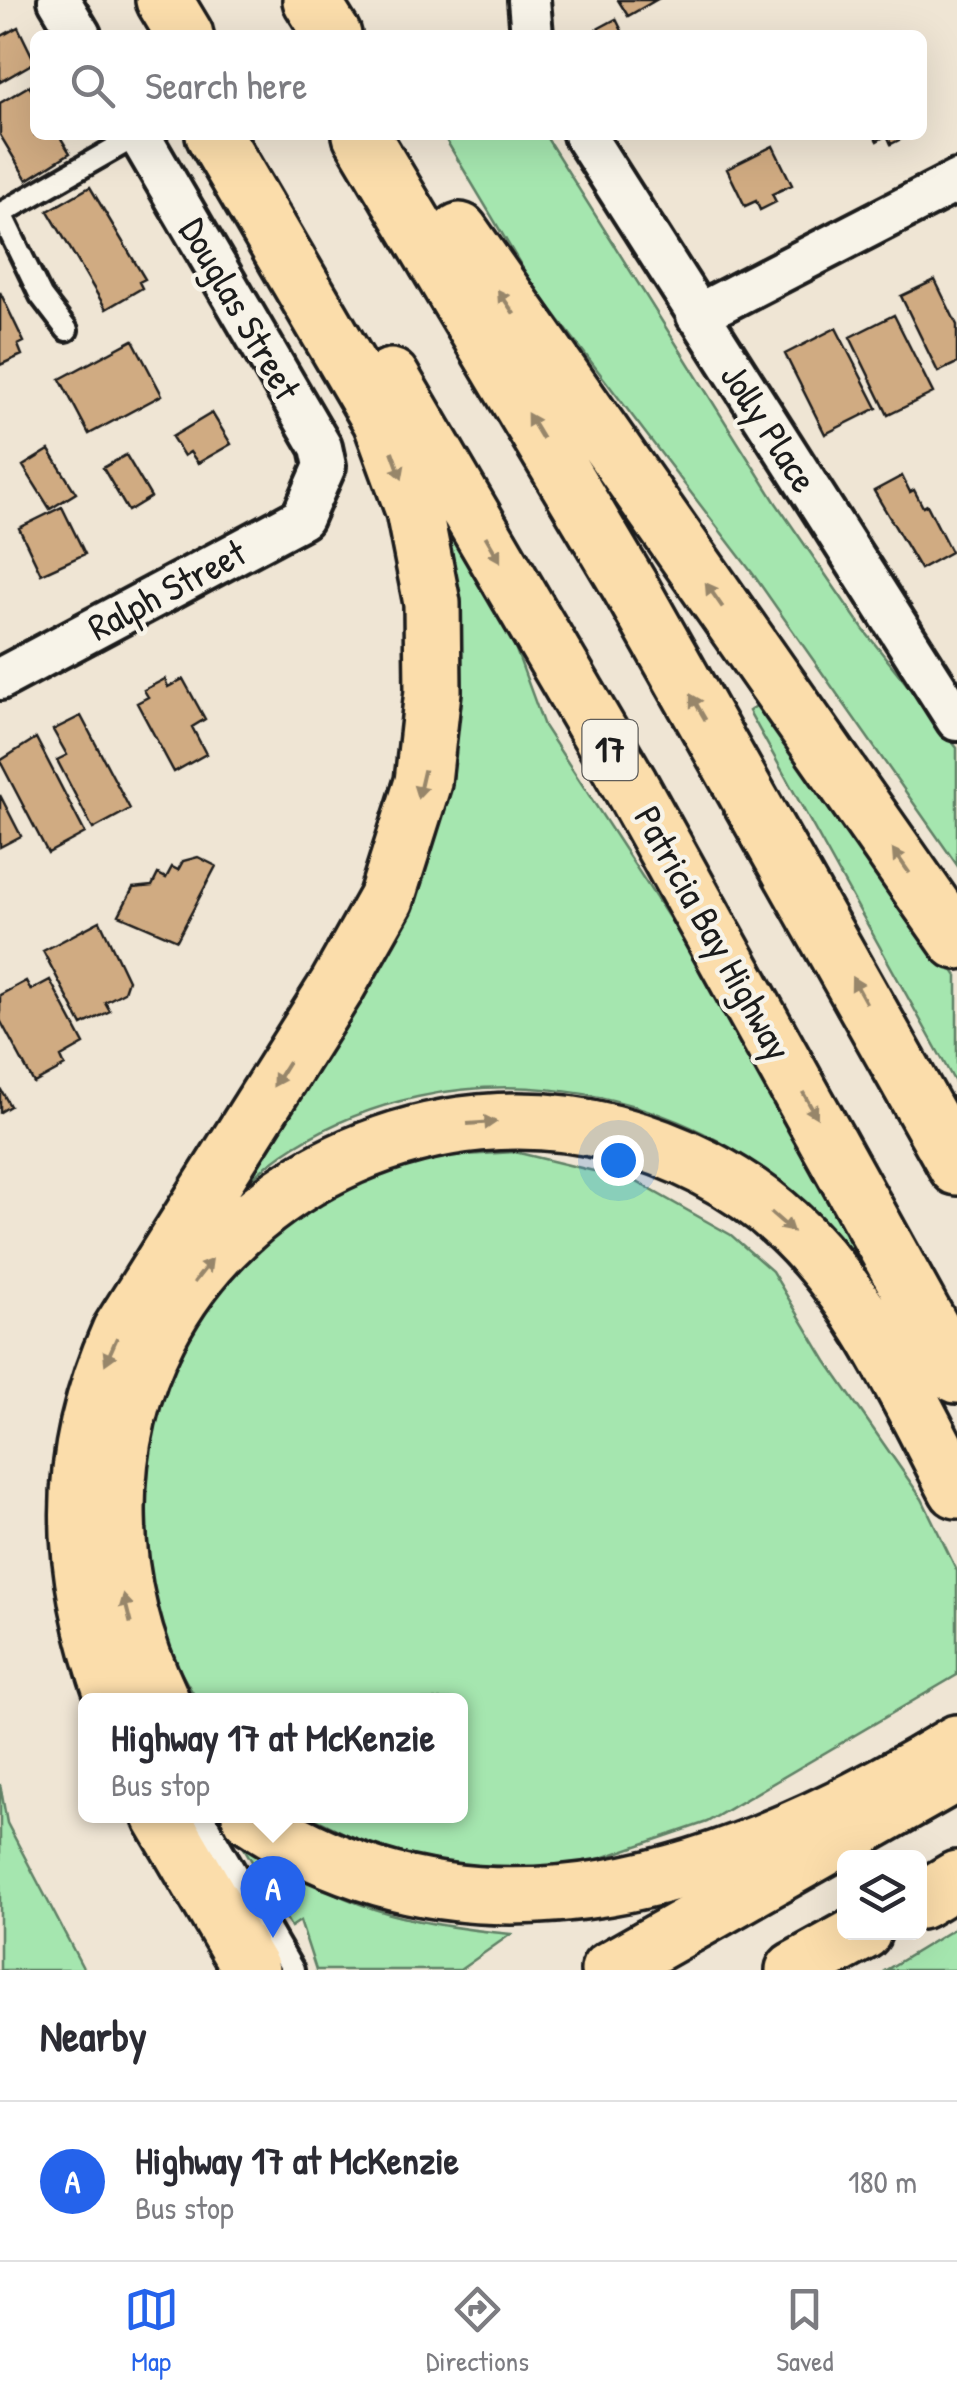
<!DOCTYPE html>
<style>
:root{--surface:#fff;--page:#f7f7f7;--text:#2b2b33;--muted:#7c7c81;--line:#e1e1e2;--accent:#2563eb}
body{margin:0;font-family:"Patrick Hand",sans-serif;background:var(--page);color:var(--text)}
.controls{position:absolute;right:30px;bottom:30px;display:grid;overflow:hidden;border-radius:15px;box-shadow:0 10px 40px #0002}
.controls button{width:90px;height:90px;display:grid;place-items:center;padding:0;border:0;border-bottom:2px solid var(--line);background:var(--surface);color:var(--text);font:50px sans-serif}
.you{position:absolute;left:618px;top:1160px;width:35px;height:35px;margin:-25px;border:8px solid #fff;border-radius:50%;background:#1a73e8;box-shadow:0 0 0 15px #1a73e833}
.badge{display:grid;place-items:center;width:65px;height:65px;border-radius:50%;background:var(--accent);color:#fff;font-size:32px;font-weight:700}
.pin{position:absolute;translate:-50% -82px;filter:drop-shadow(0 2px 5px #0008)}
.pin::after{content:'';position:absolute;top:52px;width:35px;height:30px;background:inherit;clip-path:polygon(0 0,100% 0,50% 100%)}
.popup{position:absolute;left:78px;top:1693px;width:390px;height:130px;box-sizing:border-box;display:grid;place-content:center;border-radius:15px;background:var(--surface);filter:drop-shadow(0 2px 8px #0005);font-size:32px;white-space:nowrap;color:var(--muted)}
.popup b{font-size:38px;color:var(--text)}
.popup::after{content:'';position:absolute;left:50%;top:100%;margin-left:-20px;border:20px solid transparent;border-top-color:var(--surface)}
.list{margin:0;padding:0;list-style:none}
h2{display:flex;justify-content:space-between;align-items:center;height:130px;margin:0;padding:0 40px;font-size:42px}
h2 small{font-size:32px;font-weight:400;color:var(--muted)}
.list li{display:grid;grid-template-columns:65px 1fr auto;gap:30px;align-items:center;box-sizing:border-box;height:160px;padding:0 40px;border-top:2px solid var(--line)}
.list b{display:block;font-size:38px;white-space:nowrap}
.list p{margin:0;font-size:32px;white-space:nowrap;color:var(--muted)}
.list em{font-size:32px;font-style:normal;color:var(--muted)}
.icon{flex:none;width:55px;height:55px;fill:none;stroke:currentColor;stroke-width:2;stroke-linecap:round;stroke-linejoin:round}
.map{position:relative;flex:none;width:957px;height:1970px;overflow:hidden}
.search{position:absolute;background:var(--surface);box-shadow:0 10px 40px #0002;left:30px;right:30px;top:30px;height:110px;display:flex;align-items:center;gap:25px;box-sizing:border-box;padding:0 35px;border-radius:15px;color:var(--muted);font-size:38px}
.sheet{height:290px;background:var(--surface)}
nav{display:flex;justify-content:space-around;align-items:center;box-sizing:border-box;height:140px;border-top:2px solid var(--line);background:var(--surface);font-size:28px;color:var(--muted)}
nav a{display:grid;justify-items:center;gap:5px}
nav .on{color:var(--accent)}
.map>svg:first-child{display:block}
.green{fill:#a5e6af;stroke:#608166;stroke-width:2.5}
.building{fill:#d0ab82;stroke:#1c1c1c;stroke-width:2.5}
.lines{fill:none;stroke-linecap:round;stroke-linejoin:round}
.lane-casing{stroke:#1c1c1c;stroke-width:28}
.street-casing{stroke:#1c1c1c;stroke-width:48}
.primary-casing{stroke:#1c1c1c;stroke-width:62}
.highway-casing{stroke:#1c1c1c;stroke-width:62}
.lane{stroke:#f7f3e8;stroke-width:20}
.street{stroke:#f7f3e8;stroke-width:40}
.primary{stroke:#fbddab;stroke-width:55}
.highway{stroke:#fbddab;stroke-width:55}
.oneway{fill:#97866b}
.labels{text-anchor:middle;stroke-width:9;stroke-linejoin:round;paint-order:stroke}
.shield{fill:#f7f3e8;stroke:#5e5c59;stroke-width:2.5}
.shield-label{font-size:35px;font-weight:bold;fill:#1c1c1c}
.street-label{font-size:38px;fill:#1c1c1c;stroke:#f7f3e8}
</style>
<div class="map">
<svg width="957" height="1970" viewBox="0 0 957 1970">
<rect width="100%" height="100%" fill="#efe5d4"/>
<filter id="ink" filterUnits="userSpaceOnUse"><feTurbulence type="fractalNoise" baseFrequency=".01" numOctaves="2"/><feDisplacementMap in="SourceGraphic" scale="20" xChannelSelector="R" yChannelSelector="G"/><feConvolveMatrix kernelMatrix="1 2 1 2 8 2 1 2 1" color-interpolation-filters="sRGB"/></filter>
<g filter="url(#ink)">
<path class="green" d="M443,135h102l231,368 87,126 94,119v117l-204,-291 -219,-287z
M441,515l70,121 33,90 150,230 162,296 -5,7c-20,-22 -39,-48 -61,-68 -133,-117 -344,-139 -495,-45 -44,27 -77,65 -112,102l182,-291z
M766,699l191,277v110l-208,-375z
M515,1152l120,29 96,54 41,36 54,90 96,138 35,72v104l-250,147 -120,41 -104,14 -102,-26 -71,-35h150v-116h-263l-26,-44 -21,-56 -16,-104 38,-151 117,-141 111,-45z
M0,1784l7,39 77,147h-84z
M253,1844c86,64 153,80 258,90l-51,36h-144l-16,-49 -9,6 -47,-79z
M957,1927v43h-71z"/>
<path class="building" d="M618,0h38l-28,16z
M616,19l8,16h-38z
M18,27l17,35 -35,20v-45z
M29,86l6,9v40h24l11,18 -43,27 -27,-45v-32z
M874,135h35l-18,9 -4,-9 -10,6z
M773,146l19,39 -20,9 4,8 -16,8 -4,-9 -11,5 -18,-37z
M90,187l55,92 -6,3 3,6 -36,21 -58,-98z
M935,280l22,45v38l-19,9 -37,-76z
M0,292l24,50 -6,3 4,10 -22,10z
M894,315l39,78 -45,22 -38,-78z
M836,328l41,80 -52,26 -40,-80z
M133,340l29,55 -73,39 -29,-55z
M212,413l19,31 -33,19 -8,-11 -6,4 -12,-19z
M49,450l27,43 -26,16 -27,-43z
M126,455l25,42 -23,14 -25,-43z
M902,476l8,16 4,-2 9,17 4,-2 24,47 -31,17 -46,-78z
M62,507l23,47 -44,20 -22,-46z
M165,679l3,8 15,-8 22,40 -13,8 14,27 -32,18 -37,-69 11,-6 -4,-7z
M81,716l49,93 -37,20 -36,-69 10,-5 -14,-25z
M36,738l49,95 -37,20 -48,-92z
M0,795l21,41 -21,11z
M198,857l18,9 -39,74 -58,-25 14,-27 19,-2 6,-12 8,4 6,-11 6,3 5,-9z
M100,921l28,59 -4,12 -19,10 5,9 -28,14 -39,-74z
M50,980l34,64 -23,13 4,9 -31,17 -34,-63v-25l26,-14 5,9z
M0,1088l10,18 -10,6z"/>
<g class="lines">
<g class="lane-casing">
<path id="lane" d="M0,214l138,-79
M2,216l39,80 26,34
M203,1816l90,154"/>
</g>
<g class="street-casing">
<path id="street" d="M59,0l21,35
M529,0l3,35
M584,135l373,585
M697,315l260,-134
M0,679l302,-161 23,-52 -4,-19 -182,-312"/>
</g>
<g class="primary-casing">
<path id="primary" d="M920,1901l37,-22
M609,1970l348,-197
M794,1970l69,-38"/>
</g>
<g class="highway-casing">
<path id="highway" d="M164,0l21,35
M311,0l22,35
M361,135l268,450 328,582
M460,231l497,710
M391,377l239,408 327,590
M115,1700c-47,-129 -52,-242 5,-369l217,-345 49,-87 37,-117 10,-91 -1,-88 -18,-92 -33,-90 -167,-286
M161,1700c-54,-113 -62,-250 -3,-364 84,-163 280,-248 455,-203 62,16 126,47 173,91 78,72 122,173 171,266
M161,1816l90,154
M250,1816c229,154 487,61 707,-73"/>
</g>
<use href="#lane" class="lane"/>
<use href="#street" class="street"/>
<use href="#primary" class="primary"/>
<use href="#highway" class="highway"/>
</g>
<defs><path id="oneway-solid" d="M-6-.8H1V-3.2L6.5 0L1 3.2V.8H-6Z" transform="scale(2.5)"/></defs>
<g class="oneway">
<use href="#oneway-solid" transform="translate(506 302) rotate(-124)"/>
<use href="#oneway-solid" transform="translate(535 426) rotate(-121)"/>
<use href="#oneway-solid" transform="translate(397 465) rotate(70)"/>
<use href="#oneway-solid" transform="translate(493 549) rotate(60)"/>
<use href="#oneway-solid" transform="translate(714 595) rotate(-125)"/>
<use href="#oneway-solid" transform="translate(698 707) rotate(-120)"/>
<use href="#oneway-solid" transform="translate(421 784) rotate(103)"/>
<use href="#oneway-solid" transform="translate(901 861) rotate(-125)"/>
<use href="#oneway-solid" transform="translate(859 990) rotate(-119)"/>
<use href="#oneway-solid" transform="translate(281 1074) rotate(122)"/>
<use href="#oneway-solid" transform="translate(810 1105) rotate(61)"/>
<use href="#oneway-solid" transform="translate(482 1123) rotate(-4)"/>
<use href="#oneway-solid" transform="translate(782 1222) rotate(41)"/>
<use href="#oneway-solid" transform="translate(203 1271) rotate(-52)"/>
<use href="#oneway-solid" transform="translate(111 1351) rotate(114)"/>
<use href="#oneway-solid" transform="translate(127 1609) rotate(-104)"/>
</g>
</g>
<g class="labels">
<rect class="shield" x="582.5" y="720" width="55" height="60" rx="8"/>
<g class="shield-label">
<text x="610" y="762">17</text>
</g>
<g class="street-label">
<text transform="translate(240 309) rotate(60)" y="13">Douglas Street</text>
<text transform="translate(769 428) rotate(57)" y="13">Jolly Place</text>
<text transform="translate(167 590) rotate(-28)" y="13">Ralph Street</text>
<text transform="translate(713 933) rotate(61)" y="13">Patricia Bay Highway</text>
</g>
</g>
</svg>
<div class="controls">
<button><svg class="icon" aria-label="layers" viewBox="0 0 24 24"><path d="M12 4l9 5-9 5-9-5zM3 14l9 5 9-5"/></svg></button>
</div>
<div class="you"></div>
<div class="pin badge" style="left:273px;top:1938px">A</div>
<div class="popup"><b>Highway 17 at McKenzie</b>Bus stop</div>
<div class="search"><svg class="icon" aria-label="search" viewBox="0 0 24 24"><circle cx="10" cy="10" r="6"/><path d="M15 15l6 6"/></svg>Search here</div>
</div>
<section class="sheet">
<h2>Nearby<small></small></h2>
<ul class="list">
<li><span class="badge">A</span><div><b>Highway 17 at McKenzie</b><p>Bus stop</p></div><em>180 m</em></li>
</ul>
</section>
<nav>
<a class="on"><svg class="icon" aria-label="map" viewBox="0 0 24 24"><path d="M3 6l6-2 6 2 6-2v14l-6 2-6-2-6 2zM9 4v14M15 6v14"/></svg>Map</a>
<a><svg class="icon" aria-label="directions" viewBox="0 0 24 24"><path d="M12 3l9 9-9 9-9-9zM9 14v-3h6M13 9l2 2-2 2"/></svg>Directions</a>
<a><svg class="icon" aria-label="saved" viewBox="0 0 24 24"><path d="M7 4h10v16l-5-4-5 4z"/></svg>Saved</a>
</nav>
